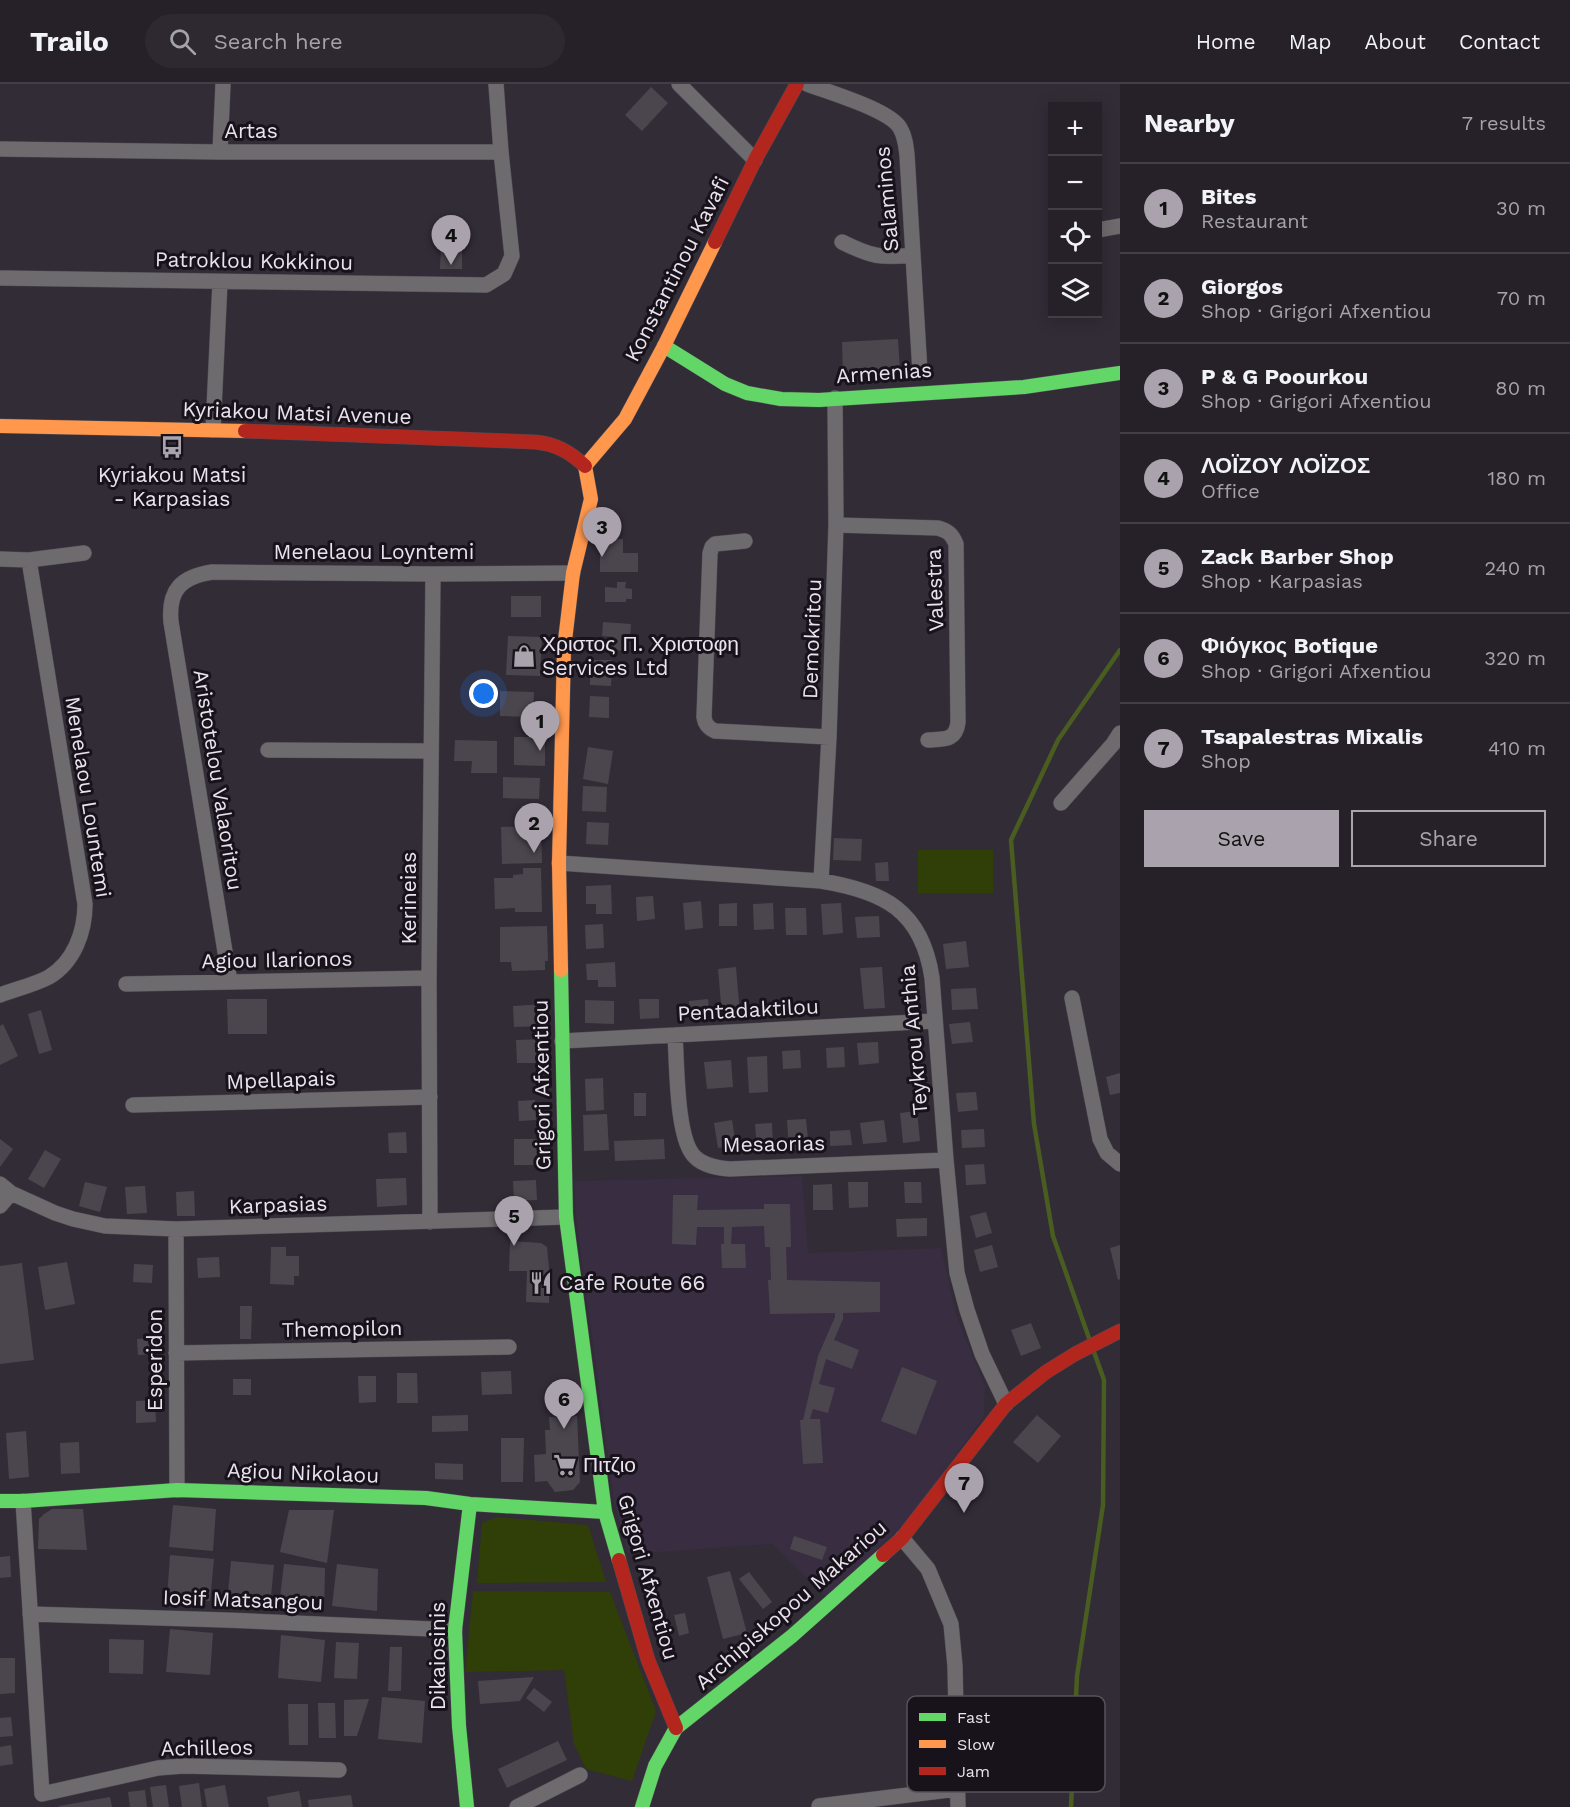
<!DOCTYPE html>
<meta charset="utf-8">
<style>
:root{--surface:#262128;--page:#2e2930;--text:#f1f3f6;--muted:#a4a3a8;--line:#423e45;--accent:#aaa3ae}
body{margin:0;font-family:"Work Sans",sans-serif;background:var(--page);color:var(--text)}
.controls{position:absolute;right:18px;top:18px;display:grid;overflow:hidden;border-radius:0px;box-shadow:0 3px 15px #0003}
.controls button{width:54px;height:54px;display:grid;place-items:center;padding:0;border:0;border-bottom:2px solid var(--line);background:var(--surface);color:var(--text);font:30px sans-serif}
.you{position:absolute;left:484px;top:610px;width:21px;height:21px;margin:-15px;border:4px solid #fff;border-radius:50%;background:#1a73e8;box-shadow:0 0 0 9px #1a73e833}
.badge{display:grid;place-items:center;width:39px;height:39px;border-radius:50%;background:var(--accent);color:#111;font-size:20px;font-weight:700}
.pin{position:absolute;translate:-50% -50px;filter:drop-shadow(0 2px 3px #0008)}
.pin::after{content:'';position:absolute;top:32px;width:21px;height:18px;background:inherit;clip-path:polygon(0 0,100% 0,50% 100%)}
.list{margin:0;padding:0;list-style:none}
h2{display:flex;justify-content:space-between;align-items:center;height:78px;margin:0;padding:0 24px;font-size:26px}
h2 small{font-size:20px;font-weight:400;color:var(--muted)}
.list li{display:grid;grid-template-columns:39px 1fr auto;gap:18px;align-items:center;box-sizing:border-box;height:90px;padding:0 24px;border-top:2px solid var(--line)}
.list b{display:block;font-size:22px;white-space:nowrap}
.list p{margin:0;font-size:20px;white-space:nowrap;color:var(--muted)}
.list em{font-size:20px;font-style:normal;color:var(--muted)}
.actions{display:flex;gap:12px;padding:18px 24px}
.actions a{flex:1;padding:14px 0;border:2px solid var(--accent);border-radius:0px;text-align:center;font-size:21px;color:var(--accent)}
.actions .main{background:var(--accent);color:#111}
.icon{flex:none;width:33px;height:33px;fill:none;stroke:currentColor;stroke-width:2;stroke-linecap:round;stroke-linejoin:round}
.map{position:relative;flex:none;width:1120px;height:1723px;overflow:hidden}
header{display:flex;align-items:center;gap:36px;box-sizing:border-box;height:84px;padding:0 30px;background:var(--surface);border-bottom:2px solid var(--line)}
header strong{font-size:28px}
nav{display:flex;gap:33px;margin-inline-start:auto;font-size:21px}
.search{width:420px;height:54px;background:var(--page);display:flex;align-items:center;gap:15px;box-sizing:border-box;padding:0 21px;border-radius:33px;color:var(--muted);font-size:22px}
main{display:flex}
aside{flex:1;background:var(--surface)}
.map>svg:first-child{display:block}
.built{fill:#392d42}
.green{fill:#2f3f07}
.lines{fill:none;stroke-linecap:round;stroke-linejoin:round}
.stream{stroke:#495d20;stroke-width:4.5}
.building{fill:#4b464e}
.street-casing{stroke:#4f4a53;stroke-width:16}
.fast-casing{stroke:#4f4a53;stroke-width:15}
.slow-casing{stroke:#4f4a53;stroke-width:15}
.jam-casing{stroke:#4f4a53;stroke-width:15}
.street{stroke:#6e6b6f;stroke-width:15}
.fast{stroke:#63d668;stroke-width:14}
.slow{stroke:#ff974d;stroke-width:14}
.jam{stroke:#b3261e;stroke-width:14}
.labels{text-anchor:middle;stroke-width:6;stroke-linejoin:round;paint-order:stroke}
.street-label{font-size:21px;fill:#eae3ef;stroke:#18131b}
.poi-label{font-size:21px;fill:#eae3ef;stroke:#18131b;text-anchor:start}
.key{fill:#18131b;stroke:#57515b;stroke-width:1.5}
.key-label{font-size:16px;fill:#eae3ef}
</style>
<header>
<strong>Trailo</strong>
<div class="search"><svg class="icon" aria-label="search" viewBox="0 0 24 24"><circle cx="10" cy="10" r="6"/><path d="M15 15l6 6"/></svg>Search here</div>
<nav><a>Home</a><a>Map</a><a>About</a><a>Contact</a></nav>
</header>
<main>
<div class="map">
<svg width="1120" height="1723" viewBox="0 0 1120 1723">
<rect width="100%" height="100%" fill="#322c36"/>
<path class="built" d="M802,1092l6,77 133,-5 16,70 28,68 -1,30 -72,100 -85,82 -54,-54 -145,10 -14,-53 -38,-284 -2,-36z"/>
<path class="green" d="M918,766h75v43h-75z
M497,1433l91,8 18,57 -129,1 5,-60z
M473,1507l137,1 46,119 -24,70 -46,-12 -12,-25 -10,-74 -99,2z"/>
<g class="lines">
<path class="stream" d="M1090,1257l-37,-105 -19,-112 -23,-284 47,-100 62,-90
M1071,1723l6,-131 26,-171 1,-125 -10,-28"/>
</g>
<path class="building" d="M651,3l17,16 -26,28 -17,-16z
M462,162v23h-22l1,-22z
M898,255l2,32 -57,3 -1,-32z
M600,455h23v14h15v19h-38z
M617,498h9l-1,6 7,1v10h-6v3h-21v-15l12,1z
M511,512h30v21h-30z
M603,538l28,2 -2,27 -16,-1 1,-13 -12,-1z
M508,552l34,1 -2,39 -34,-1z
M590,576h22l-1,26 -21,-1z
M500,607l34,1 -1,25 -33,-1z
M590,612l19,1v21l-20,-1z
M514,653h31v29l-31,-1z
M455,656l42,1v32h-26l1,-12h-18z
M588,663l25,4 -5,33 -25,-5z
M503,693l37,1 -1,21 -36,-1z
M583,702l24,1 -1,25 -24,-1z
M587,738l22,1 -1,22 -22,-1z
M541,742l1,37 -40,1 -1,-37z
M834,754l28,1 -1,22 -28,-1z
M888,778l1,19h-13l-1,-18z
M523,784h18l1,44h-27v-4l-20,1 -1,-31h19v-3l10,-1z
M611,801l1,29h-16v-10h-10v-18z
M653,812l2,23 -18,2 -1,-24z
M701,817l2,27 -18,2 -2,-27z
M737,819v23h-18v-22z
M773,819l1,26 -20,1 -1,-26z
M841,819l2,30 -20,2 -2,-31z
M785,824h21l1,27h-21z
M879,832l1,21 -23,1 -2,-21z
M603,840l1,24 -18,1 -1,-24z
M547,842l1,35h-3v9l-33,1 -1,-9h-11v-35z
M966,857l3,26 -23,2 -3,-25z
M615,878l1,25h-18v-7h-11l-1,-16z
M736,883l4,47 -18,1 -4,-46z
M882,883l3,41 -21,1 -4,-41z
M976,904l2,21 -26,1 -1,-21z
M227,915h40v35h-39z
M639,915h20v19l-19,1z
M708,915l2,19 -20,2 -1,-19z
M585,916l29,1v23l-29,-1z
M544,920v22l-30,1 -1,-21z
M41,926l11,40 -13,4 -11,-40z
M970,938l3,20 -21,2 -3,-20z
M3,940l15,32 -18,9v-39z
M546,955l1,24h-30l-1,-23z
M878,958l1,21 -20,2 -2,-22z
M844,963l1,20 -18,1 -1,-20z
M800,966l1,18 -18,1 -1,-18z
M767,972l1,36 -19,1 -2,-36z
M731,976l2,27 -26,2 -3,-27z
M1120,989v20l-10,2 -4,-18z
M603,994l1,32 -18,1 -1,-32z
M976,1008l2,18 -20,2 -2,-19z
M634,1009h12v23h-12z
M535,1016l1,20 -17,1 -1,-20z
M917,1027l3,30 -17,2 -3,-30z
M607,1030l2,36 -25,1 -1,-36z
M806,1035l3,30 -20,2 -2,-31z
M732,1036l4,26 -18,2 -4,-25z
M884,1036l3,22 -24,2 -3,-21z
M772,1039l1,24 -16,1 -2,-24z
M984,1045l1,18 -23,1 -1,-18z
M850,1046l2,15 -22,1v-15z
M406,1048l1,21h-18l-1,-20z
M0,1055l13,10 -13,18z
M514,1055h26v26h-26z
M664,1055l1,20 -50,2 -1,-20z
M45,1066l16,9 -17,29 -16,-9z
M984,1080l2,20 -20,1 -1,-20z
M406,1094l1,27 -30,2 -1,-28z
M536,1096l1,20 -23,1 -1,-20z
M85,1098l22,5 -7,25 -21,-6z
M848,1098h20v25l-19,1z
M904,1098h17l1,21h-17z
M832,1100l1,26h-20v-25z
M145,1102l2,27 -20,1 -2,-27z
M194,1107l1,25h-18l-1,-24z
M673,1111h25l-1,15 67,-1v-5h26l1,43h-5l1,33 93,2v30l-37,1v6l-9,21 25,10 -7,19 -26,-10 -7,25 16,4 -7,25 -15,-4 -3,10h10l3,44 -20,1 -3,-44h3l15,-64 17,-39v-4l-65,1 -2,-34h3l-1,-33h-5l-1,-21 -32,1 -1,17h14l1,24h-24l-1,-24h3v-17h-27l-1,18 -24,-1z
M986,1128l6,21 -16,5 -6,-22z
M927,1134v18l-30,1 -1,-18z
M510,1157l31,2 6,4 2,21v35l-23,-1 1,-31h-18z
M992,1161l6,22 -18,5 -6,-22z
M1120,1161v34l-2,1 -8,-32z
M271,1163h15v9h13v20h-5v9l-24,-1z
M219,1173l1,20 -22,1 -1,-20z
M67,1178l8,42 -30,6 -7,-43z
M22,1179l12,97 -34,4v-98z
M134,1180l19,1 -1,18 -19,-1z
M240,1222h12l-1,33h-11z
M1031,1239l10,25 -20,8 -10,-26z
M155,1254l1,16 -18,1 -1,-16z
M902,1283l35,14 -21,54 -35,-14z
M511,1287l1,23 -30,1 -1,-23z
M397,1289h20l1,30h-21z
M358,1292h18v26l-17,1z
M233,1295h18v16h-18z
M155,1316l1,22 -20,1v-22z
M468,1331v16l-36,1v-16z
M1037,1331l24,21 -23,27 -25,-21z
M577,1332l3,66 -7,8 -18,2 -8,-11 -12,1 -1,-27 12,-1 -1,-24h5l-1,-13z
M26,1347l3,46 -20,2 -3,-46z
M501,1354h23l-1,44h-22z
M79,1358l1,31 -19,1 -1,-31z
M435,1379l28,1v16l-28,-1z
M173,1421l43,4 -3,42 -44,-4z
M52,1425h31l4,41 -49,-1 1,-30 5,-5z
M289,1426h45l-7,53 -47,-11z
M794,1452l33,11 -5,13 -32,-11z
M170,1471l44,4 -4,42 -43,-3z
M10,1472l1,21 -11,1v-21z
M231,1477l43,4 -4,42 -43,-4z
M284,1480l41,4 -1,43 -45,-5z
M337,1480l41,5 -1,42 -45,-5z
M730,1487l17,62 -24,6 -16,-62z
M749,1488l23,30 -9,7 -24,-30z
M685,1529l4,20 -10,3 -5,-21z
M170,1545l43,4 -3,42 -44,-3z
M281,1551l44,5 -4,42 -43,-4z
M109,1555l35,1 -1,34 -34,-1z
M336,1558l23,1 -2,36 -23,-1z
M390,1563h12l-1,44h-13z
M0,1574h15v35l-15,1z
M534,1593l-14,24 -40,3 -2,-23z
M534,1604l18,14 -8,10 -18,-14z
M382,1613l43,4 -3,42 -44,-4z
M369,1615l-12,37h-13v-36z
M318,1619h17l1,35h-17z
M288,1620h20v41h-19z
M11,1633l2,19 -13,1v-19z
M558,1657l9,19 -60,28 -9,-19z
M11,1661l2,19 -13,2v-19z
M199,1699l3,24h-20l-3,-21z
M166,1701l3,22h-16l-3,-20z
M225,1701l4,22h-22l-3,-18z
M145,1706l2,17h-17l-2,-15z
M299,1707l3,16h-33l-2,-10z
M351,1711l2,12h-44l-1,-7z
M110,1713l2,10h-53v-1z"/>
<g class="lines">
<g class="street-casing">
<path id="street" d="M679,0l76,76
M807,0c21,8 83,26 93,44 5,8 6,18 7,27l13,217
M0,65l220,3h281
M220,68l3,-68
M1098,146l22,-4
M842,158c30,15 38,16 71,13
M0,194l486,7 18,-11 8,-18 -11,-104 -5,-68
M213,346l7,-148
M836,441l102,3c10,3 14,6 18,16l2,178c-2,19 -14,17 -30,18
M745,457l-30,3 -3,3 -2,6 -6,164c1,7 4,11 11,14l114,6
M0,475l29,1 56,344c0,28 -11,58 -36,73 -15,8 -33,12 -49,18
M29,476l55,-7
M268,666l163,1
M1061,719l52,-59 7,-11
M559,779l262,18c62,10 101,29 111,97l14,182 11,113 10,37 15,44 24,50
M821,797l8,-144 7,-212 -1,-127
M230,898l-59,-360c-3,-32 10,-45 41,-50l221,2 140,-1
M126,900l303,-6
M1072,914l28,141 7,14 13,11
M675,951c2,27 1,105 20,122 9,9 23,11 35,12l216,-9
M562,957l373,-20
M133,1021l297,-8
M0,1100l11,9 44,20 18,6 32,7 71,3 390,-12
M0,1122l11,-13
M430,1138l-1,-244 4,-404
M176,1145l1,261
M176,1269l333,-6
M23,1417l19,293
M902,1454l26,31 23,55 4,42 3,141
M30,1530l195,6 230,10
M42,1710l116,-26 25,-2 156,4
M517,1723l63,-32
M819,1723v-1l138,-17"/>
</g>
<g class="fast-casing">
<path id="fast" d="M664,262l61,38 22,9 34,6 38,1 205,-13 96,-14
M561,886l5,247 39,295 14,48
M0,1417h23l154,-11 249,8 44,6 135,8
M467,1723l-8,-81 -4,-96 15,-126
M642,1723l13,-41 21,-38 116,-92 91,-81"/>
</g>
<g class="slow-casing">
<path id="slow" d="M0,342l245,5
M585,382l40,-47 39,-73 51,-104
M561,886l-2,-107 5,-214 9,-76 18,-74 -6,-33"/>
</g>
<g class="jam-casing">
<path id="jam" d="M715,158l40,-82 42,-76
M245,347l290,11c21,2 35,10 50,24
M883,1471l19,-17 104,-134 40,-32 29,-18 45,-23
M619,1476l29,100 28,68"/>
</g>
<use href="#street" class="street"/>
<use href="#fast" class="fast"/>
<use href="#slow" class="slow"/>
<use href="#jam" class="jam"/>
</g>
<defs>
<g id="bus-bare" transform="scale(1.8)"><path d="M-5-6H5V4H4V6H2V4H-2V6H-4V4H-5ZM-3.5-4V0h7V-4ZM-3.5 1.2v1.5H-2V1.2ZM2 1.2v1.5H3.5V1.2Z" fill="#aaa3ae" stroke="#18131b" stroke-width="2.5" paint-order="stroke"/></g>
<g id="shop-bare" transform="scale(1.8)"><path d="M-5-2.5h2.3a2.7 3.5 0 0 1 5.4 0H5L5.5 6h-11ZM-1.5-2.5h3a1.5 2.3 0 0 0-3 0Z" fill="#aaa3ae" stroke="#18131b" stroke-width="2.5" paint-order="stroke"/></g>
<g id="restaurant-bare" transform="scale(1.8)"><path d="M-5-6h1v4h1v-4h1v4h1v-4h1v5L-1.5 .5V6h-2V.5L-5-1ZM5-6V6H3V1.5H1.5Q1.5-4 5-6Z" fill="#aaa3ae" stroke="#18131b" stroke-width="2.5" paint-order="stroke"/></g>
<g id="supermarket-bare" transform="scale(1.8)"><path d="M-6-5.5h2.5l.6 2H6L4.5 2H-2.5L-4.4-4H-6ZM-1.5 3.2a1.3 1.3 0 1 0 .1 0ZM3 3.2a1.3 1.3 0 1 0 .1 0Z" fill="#aaa3ae" stroke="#18131b" stroke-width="2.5" paint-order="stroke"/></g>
</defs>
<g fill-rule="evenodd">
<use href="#bus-bare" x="172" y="363"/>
<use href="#shop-bare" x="524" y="572"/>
<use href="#restaurant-bare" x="541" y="1199"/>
<use href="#supermarket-bare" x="565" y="1381"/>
</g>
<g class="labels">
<g class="street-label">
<text x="251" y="54">Artas</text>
<text transform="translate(887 115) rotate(-95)" y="7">Salaminos</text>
<text transform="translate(254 177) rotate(1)" y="7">Patroklou Kokkinou</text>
<text transform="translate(677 185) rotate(-63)" y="7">Konstantinou Kavafi</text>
<text transform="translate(884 289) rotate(-4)" y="7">Armenias</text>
<text transform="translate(297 329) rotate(2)" y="7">Kyriakou Matsi Avenue</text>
<text x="374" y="475">Menelaou Loyntemi</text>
<text transform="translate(935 506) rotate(-92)" y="7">Valestra</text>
<text transform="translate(812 555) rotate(-88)" y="7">Demokritou</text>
<text transform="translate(218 696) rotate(81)" y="7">Aristotelou Valaoritou</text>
<text transform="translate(88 713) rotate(81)" y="7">Menelaou Lountemi</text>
<text transform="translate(409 814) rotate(-90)" y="7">Kerineias</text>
<text transform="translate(277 876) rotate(-1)" y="7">Agiou Ilarionos</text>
<text transform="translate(748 926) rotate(-3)" y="7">Pentadaktilou</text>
<text transform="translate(914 956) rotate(-95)" y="7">Teykrou Anthia</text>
<text transform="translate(281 996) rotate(-2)" y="7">Mpellapais</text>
<text transform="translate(542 1001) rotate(-91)" y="7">Grigori Afxentiou</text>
<text transform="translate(774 1060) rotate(-1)" y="7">Mesaorias</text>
<text transform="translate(278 1121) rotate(-2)" y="7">Karpasias</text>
<text transform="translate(342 1245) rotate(-1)" y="7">Themopilon</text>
<text transform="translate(155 1276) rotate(-90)" y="7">Esperidon</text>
<text transform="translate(303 1389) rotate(2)" y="7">Agiou Nikolaou</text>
<text transform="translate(648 1493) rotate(74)" y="7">Grigori Afxentiou</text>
<text transform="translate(243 1516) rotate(2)" y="7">Iosif Matsangou</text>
<text transform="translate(791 1521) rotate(-41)" y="7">Archipiskopou Makariou</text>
<text transform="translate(438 1572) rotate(-90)" y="7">Dikaiosinis</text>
<text transform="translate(207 1664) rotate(-1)" y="7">Achilleos</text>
</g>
<g class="poi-label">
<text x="172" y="398" text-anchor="middle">Kyriakou Matsi<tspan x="172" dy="24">- Karpasias</tspan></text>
<text x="542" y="567">Χριστος Π. Χριστοφη<tspan x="542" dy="24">Services Ltd</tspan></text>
<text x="559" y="1206">Cafe Route 66</text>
<text x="583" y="1388">Πιτζιο</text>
</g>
</g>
<rect x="907" y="1612" width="198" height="96" rx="9" class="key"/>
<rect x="919" y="1629" width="27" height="8" fill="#63d668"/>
<rect x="919" y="1656" width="27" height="8" fill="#ff974d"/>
<rect x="919" y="1683" width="27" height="8" fill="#b3261e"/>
<g class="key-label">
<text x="957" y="1639">Fast</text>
<text x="957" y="1666">Slow</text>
<text x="957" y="1693">Jam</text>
</g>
</svg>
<div class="controls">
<button>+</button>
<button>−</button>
<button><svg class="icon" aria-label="locate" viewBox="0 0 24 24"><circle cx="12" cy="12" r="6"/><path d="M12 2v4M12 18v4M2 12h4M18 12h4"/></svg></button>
<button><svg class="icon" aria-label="layers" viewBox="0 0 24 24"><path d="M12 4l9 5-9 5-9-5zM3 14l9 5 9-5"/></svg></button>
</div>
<div class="you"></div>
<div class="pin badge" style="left:540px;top:667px">1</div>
<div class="pin badge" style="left:534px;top:769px">2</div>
<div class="pin badge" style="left:602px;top:473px">3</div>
<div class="pin badge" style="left:451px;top:181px">4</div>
<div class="pin badge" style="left:514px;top:1162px">5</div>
<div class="pin badge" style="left:564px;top:1345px">6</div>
<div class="pin badge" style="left:964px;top:1429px">7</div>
</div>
<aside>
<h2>Nearby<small>7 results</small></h2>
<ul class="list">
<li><span class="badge">1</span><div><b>Bites</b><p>Restaurant</p></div><em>30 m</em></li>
<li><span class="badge">2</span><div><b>Giorgos</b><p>Shop · Grigori Afxentiou</p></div><em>70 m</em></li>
<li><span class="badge">3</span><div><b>P &amp; G Poourkou</b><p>Shop · Grigori Afxentiou</p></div><em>80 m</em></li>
<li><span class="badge">4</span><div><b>ΛΟΪΖΟΥ ΛΟΪΖΟΣ</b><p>Office</p></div><em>180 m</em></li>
<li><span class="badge">5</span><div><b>Zack Barber Shop</b><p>Shop · Karpasias</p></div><em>240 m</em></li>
<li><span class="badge">6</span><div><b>Φιόγκος Botique</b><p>Shop · Grigori Afxentiou</p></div><em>320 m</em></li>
<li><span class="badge">7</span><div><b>Tsapalestras Mixalis</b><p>Shop</p></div><em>410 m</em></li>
</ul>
<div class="actions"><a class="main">Save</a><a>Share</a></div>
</aside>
</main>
